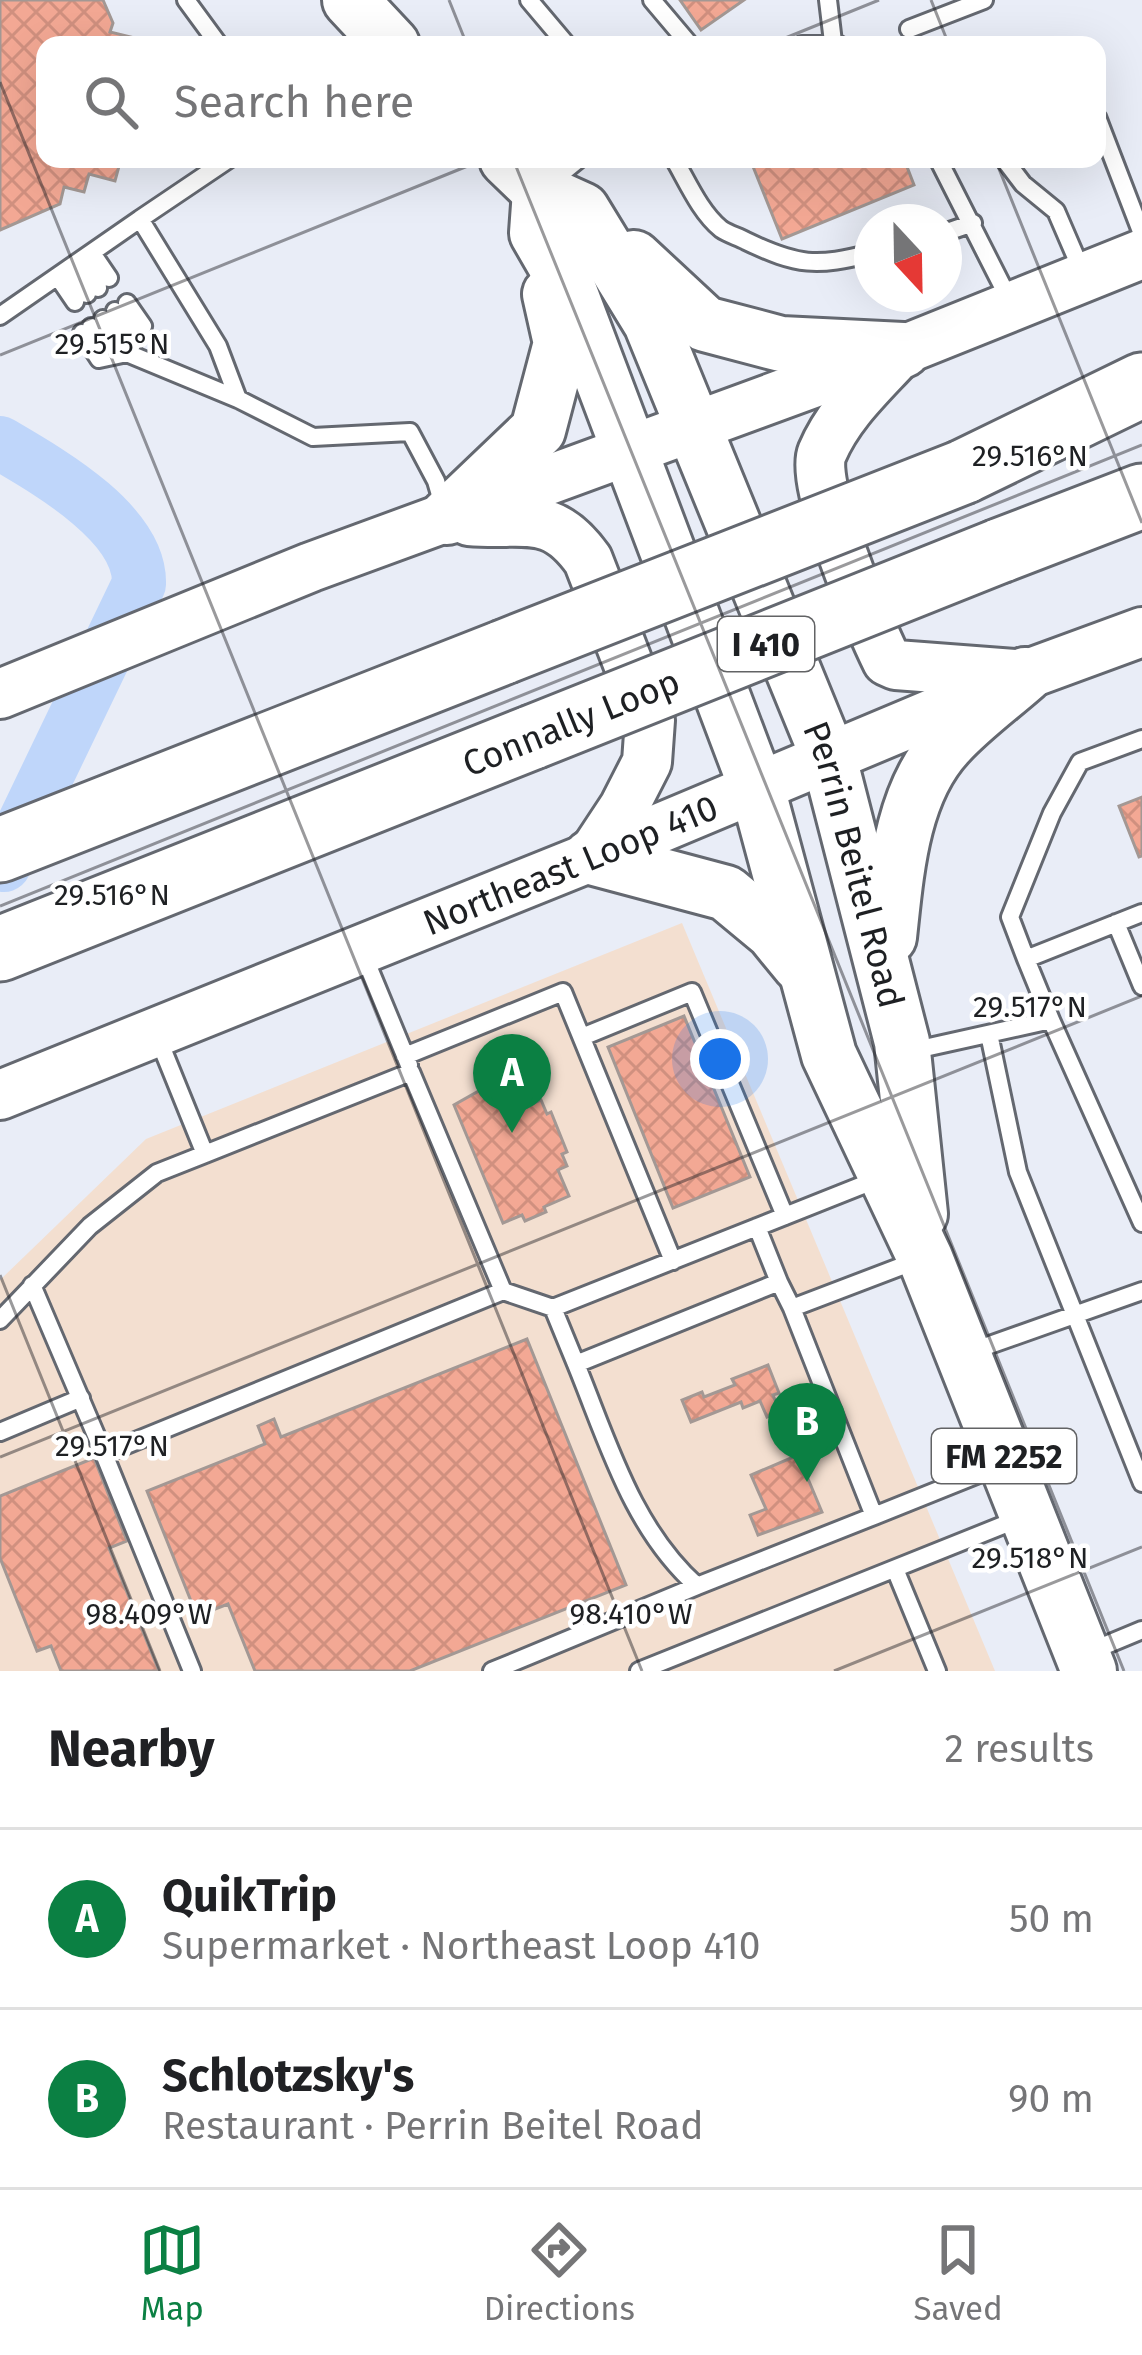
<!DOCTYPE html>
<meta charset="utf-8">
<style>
:root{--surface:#fff;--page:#f2f2f2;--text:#202124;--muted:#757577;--line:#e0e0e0;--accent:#0b8043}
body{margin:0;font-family:"Fira Sans",sans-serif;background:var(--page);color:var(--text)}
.compass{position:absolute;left:854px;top:204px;width:108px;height:108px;border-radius:50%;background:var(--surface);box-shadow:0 12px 48px #0002;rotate:158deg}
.you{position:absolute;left:720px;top:1059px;width:42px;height:42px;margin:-30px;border:9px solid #fff;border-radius:50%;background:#1a73e8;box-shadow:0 0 0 18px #1a73e833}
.badge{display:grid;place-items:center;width:78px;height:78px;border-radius:50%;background:var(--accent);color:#fff;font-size:39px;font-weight:700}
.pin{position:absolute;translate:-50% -99px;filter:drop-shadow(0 3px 6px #0008)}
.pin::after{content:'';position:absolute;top:63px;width:42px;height:36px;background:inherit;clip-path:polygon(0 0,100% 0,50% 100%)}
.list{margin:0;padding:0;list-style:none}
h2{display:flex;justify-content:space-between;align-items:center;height:156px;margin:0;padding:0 48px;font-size:51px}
h2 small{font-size:39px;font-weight:400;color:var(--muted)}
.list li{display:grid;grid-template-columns:78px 1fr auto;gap:36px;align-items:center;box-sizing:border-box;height:180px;padding:0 48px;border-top:3px solid var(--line)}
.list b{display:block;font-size:45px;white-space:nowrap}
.list p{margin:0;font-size:39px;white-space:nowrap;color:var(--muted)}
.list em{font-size:39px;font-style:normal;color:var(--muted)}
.icon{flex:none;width:66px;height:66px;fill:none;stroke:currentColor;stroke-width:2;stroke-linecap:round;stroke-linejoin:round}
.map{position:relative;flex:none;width:1142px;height:1671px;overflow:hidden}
.search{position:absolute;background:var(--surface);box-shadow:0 12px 48px #0002;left:36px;right:36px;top:36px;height:132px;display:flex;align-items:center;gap:30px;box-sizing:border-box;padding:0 42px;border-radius:24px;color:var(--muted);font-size:45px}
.sheet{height:516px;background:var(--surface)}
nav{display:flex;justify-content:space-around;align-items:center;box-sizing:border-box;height:168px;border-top:3px solid var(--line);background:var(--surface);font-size:33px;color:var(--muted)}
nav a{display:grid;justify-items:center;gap:6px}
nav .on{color:var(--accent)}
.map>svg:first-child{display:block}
.commercial{fill:#f3dfd0}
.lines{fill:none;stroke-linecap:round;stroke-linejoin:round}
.river{stroke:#bfd6fa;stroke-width:54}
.building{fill:url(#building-cross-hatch);stroke:#a39894;stroke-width:3}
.service-casing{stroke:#646870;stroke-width:22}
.secondary-casing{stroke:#646870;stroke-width:54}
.primary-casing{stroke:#646870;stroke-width:60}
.motorway-casing{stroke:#646870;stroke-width:69}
.service{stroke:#fff;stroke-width:16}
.secondary{stroke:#fff;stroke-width:48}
.primary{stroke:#fff;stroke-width:54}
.motorway{stroke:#fff;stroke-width:63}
.motorway-bridge-casing{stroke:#646870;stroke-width:69;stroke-linecap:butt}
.motorway-bridge{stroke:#fff;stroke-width:63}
.ticks{fill:none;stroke:#1e2023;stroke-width:3;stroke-opacity:0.45}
.labels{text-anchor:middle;stroke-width:9;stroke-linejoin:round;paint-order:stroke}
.shield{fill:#fff;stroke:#626365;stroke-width:3}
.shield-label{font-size:33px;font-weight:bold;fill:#1e2023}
.street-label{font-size:36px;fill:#1e2023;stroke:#fff}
.ticks-label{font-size:30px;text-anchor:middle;fill:#1e2023;stroke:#fff;stroke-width:9;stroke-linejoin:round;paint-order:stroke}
</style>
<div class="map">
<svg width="1142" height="1671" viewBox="0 0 1142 1671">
<defs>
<pattern id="building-cross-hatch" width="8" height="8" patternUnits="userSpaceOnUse" patternTransform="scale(3)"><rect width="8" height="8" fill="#f3a894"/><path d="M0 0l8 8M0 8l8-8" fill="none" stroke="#d0907f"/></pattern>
</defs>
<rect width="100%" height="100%" fill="#e9edf7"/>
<path class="commercial" d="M682,923l313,748h-995v-391l146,-141z"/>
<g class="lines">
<path class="river" d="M0,443c46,27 141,80 139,141l-135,281"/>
</g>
<path class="building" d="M0,0h103l10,23 -3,9 21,5 -2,8h-84v114h76l-6,22 -26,-7 -5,18 -20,-5 -4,17 -60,26z
M680,0h64l-43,30z
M750,159h154l10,26 -132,54z
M1142,797v59l-3,1 -20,-51z
M684,1016l66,161 -77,31 -65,-161z
M521,1077l11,27 9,-4 6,14 4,-2 16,40 -5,2 5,12 -9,4 11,26 -25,11 2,5 -21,9 -3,-6 -19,8 -49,-118 39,-22 2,5z
M527,1339l99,246 -216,86h-155l-27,-67 -31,12 -50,-125 118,-47 -7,-18 16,-7 7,18z
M768,1365l11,28 -6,2 7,17 -13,5 -7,-16 -17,7 -2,-6 -50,20 -9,-22 20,-8 2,5 31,-12 -3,-6z
M798,1455l24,57 -64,23 -8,-20 16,-6 -15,-34z
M94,1458l33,83 -18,7 50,123h-98l-10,-25 -14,5 -37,-93v-62z"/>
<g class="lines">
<g class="service-casing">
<path id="service" d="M186,0l33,45
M529,0l38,45
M652,0l38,45
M828,0l5,42
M909,29l75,-29
M802,45h37
M1097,117l45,117
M229,159l-89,60 78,127 20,53 75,38 97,-5 26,49 7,24
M674,159c13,22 26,53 47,70 7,5 18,8 25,12 52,25 70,26 126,12
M938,159l74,146
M1004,159l19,25 33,27 28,65
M547,185l32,-26
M944,233l29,-10
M92,253l17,25
M80,262l18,26
M70,269l17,25
M58,277l17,25
M115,311l15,23 -2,12
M0,316l140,-97
M103,319l24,34
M91,327l17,24 19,2 111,46
M82,333l17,26 28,-6 16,-27 -16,-23
M1116,923l26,63
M364,956l45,109
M1026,959l-16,-42 42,-104 28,-51 62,-23
M1051,1020l-25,-61 116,-46
M989,1034l29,138 124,311
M582,1037l110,-45 93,224
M911,1051l140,-31 91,203
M405,1056l158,-64 110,269
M205,1154l206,-82 92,219 50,17 325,-129
M757,1227l22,55
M918,1260l-126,48 82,208 127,-51
M32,1285l72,169 399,-163
M553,1308l23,56
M792,1308l-13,-26 -203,82c32,78 56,164 121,222l177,-70
M0,1320l90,-94 67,-53 48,-19 -47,-116
M967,1353l175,-62
M0,1432l81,-34
M104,1454l88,217
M895,1569l42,102
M1089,1652l53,-22
M492,1671l205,-85
M639,1671l382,-153"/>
</g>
<g class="secondary-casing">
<g id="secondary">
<path d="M895,358c-27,29 -57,57 -73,95 -13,31 48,174 65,208l9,4 118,9"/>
<path d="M469,521c56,5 82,-13 119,39l62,160 -3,42 -23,45 -33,50"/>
<path d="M0,694l311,-127 592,-217 239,-96"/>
<path id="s1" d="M0,1095l591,-238 434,-182 117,-43"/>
</g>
</g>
<g class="primary-casing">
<g id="primary">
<path d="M350,0l42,45"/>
<path id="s2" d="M507,159l33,32 42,19 69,113 178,435 73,284 18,172"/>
<path d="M540,191l-3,42 30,52 190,503 72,267 96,203 164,413"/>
<path d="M634,258l71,66 76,20 122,6"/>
<path d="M447,517l91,-87 23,-87 -11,-49"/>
<path d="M591,857l135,36 47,39 27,33"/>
<path d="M889,937c7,-64 12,-144 59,-194 23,-25 52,-46 77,-68"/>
</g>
</g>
<g class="motorway-casing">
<path id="motorway" d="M963,472l179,-87
M999,551l143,-55
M0,850l504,-198
M0,949l533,-212"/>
</g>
<use href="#service" class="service"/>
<use href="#secondary" class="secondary"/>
<use href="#primary" class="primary"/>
<use href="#motorway" class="motorway"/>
<g class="motorway-bridge-casing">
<path id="motorway-bridge" d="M504,652l459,-180
M533,737l466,-186"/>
</g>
<use href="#motorway-bridge" class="motorway-bridge"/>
</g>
<path class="ticks" d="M449,0l18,45M931,0l18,45M768,45l111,-45M0,82l642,1589M513,159l611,1512M995,159l147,364M0,355l485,-196M0,906l1142,-461M0,1275l160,396M0,1457l1142,-461M834,1671l308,-124"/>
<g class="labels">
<g class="shield">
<rect x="718" y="617" width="96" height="54" rx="9"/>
<rect x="932" y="1429" width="144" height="54" rx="9"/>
</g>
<g class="shield-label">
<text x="766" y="656">I 410</text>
<text x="1004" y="1468">FM 2252</text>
</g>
<g class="street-label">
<text transform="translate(571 722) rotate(-22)" y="13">Connally Loop</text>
<text dy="13" stroke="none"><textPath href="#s1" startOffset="615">Northeast Loop 410</textPath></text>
<text dy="13" stroke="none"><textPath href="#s2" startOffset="804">Perrin Beitel Road</textPath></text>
</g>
</g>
<g class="ticks-label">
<text x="112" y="354">29.515°N</text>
<text x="1030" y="466">29.516°N</text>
<text x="112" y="905">29.516°N</text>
<text x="1030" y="1017">29.517°N</text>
<text x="112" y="1456">29.517°N</text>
<text x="1030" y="1568">29.518°N</text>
<text x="149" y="1624">98.409°W</text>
<text x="631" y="1624">98.410°W</text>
</g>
</svg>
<svg class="compass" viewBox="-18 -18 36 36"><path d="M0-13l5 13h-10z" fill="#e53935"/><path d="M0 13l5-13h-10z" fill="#757577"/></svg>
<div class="you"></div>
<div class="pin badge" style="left:512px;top:1133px">A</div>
<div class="pin badge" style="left:807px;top:1482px">B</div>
<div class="search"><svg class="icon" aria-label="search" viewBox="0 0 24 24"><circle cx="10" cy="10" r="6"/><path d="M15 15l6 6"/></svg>Search here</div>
</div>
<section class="sheet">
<h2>Nearby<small>2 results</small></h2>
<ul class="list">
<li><span class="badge">A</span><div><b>QuikTrip</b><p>Supermarket · Northeast Loop 410</p></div><em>50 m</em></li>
<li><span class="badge">B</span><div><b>Schlotzsky's</b><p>Restaurant · Perrin Beitel Road</p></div><em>90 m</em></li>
</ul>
</section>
<nav>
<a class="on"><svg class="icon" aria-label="map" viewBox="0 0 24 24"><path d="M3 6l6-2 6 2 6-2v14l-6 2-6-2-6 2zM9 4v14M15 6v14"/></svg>Map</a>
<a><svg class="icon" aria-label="directions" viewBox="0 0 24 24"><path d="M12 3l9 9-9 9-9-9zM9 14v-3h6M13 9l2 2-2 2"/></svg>Directions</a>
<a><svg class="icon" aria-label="saved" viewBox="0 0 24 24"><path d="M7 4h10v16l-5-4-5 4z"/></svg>Saved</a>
</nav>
